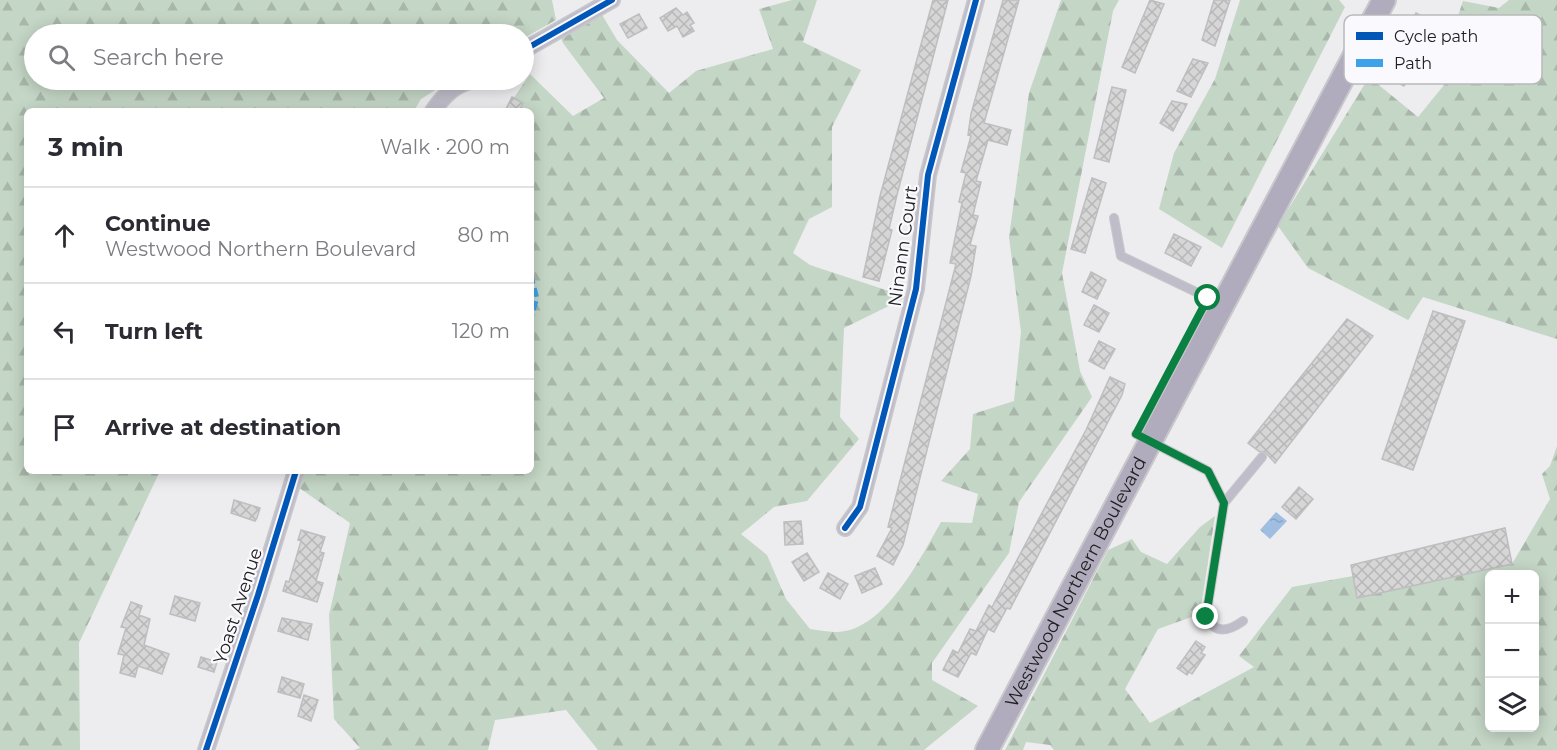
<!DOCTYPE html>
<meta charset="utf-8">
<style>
:root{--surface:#fff;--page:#f2f2f3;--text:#2b2b33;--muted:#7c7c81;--line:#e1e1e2}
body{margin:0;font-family:Montserrat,sans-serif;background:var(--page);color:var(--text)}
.controls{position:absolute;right:18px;bottom:18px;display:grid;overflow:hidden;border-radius:9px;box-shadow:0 3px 15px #0003}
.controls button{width:54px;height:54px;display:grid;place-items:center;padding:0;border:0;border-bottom:2px solid var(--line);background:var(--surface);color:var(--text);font:30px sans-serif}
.stop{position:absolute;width:18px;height:18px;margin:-14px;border:4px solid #0b8043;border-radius:50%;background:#fff}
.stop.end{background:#0b8043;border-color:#fff;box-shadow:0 2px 6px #0008}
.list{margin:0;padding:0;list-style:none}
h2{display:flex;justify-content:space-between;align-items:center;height:78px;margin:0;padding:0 24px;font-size:26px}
h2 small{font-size:20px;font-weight:400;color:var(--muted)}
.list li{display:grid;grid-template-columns:39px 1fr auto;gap:18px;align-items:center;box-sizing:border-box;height:96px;padding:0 24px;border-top:2px solid var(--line)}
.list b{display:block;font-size:22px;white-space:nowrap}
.list p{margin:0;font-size:20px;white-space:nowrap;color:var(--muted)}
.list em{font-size:20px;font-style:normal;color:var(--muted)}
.icon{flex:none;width:33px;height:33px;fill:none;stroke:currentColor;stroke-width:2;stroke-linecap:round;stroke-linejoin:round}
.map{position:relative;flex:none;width:1557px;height:750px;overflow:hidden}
.search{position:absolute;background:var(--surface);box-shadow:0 3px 15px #0003;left:24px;top:24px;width:510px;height:66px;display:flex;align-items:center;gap:15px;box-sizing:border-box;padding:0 21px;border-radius:33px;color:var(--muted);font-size:22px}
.panel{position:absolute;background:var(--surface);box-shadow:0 3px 15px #0003;left:24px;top:108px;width:510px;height:366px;border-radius:9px}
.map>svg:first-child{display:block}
.forest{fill:url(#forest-firs);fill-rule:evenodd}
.water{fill:url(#water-ripples)}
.building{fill:url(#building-cross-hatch);stroke:#bebdbf;stroke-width:1.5}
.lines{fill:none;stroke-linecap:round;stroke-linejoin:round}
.service-casing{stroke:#c8c8ca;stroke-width:10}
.minor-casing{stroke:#c8c8ca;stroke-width:18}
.primary-casing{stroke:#c8c8ca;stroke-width:26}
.service{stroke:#c0bdca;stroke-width:8}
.minor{stroke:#c0bdca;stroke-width:15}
.primary{stroke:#b0acbd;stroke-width:22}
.quiet{stroke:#3da2ea;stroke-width:4.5;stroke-dasharray:9 4.5;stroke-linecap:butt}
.cycleway-casing{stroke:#faf9fd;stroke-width:10}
.cycleway{stroke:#0057b8;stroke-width:6}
.route{stroke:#0b8043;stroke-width:8}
.labels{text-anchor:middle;stroke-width:4.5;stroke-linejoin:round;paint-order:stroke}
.street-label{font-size:18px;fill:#202021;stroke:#faf9fd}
.key{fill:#faf9fd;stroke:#b9b8bb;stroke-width:1.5}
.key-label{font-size:16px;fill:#202021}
</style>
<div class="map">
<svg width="1557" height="750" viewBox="0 0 1557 750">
<defs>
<pattern id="forest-firs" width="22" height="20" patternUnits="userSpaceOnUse" patternTransform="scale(1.5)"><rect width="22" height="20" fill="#c4d6c6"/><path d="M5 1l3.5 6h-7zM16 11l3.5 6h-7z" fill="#a8b7aa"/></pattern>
<pattern id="water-ripples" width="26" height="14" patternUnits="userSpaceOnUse" patternTransform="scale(1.5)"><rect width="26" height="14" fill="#9fbee1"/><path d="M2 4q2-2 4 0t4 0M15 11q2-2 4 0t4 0" fill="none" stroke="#89a3c1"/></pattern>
<pattern id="building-cross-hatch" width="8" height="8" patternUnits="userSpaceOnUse" patternTransform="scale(1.5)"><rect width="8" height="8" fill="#d7d6d7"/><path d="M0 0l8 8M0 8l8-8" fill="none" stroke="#b8b7b8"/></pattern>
</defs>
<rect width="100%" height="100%" fill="#ededef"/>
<path class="forest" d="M0,0h552l4,20 -32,18v-4h-490v46h417l-30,19 -7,12h-387v360h133l-81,172 1,107h-80z
M792,0h25l-14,42 58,28 -29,57v80l-23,12 -16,34 17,12 97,32 -63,31 -4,89 19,22 -52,62 -33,6 -33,27 26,21 19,44 24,30c9,1 19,3 28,3 47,-2 83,-75 103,-110l31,1 6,-29 -37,-13 29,-32 3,-35 41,-13 7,-69 -12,-95 20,-144 32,-93h58l-6,11 -51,262 18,98 12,26 -73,105 -10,51 -77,110v17l46,26 -54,44h-326l-32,-40 -71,10 -7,30h-134l6,-2 -26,-29 -5,-104 21,-92 -58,-40 4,-12h235v-360h-26l25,-37 43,42 31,-18 -41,-55 -5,-13 40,-22 19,32 52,53 27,-22 77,-22 -14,-40z
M1240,0h99l6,7 -123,241 -63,-39 15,-56 41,-74z
M1509,0h48v339l-134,-42 -15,23 -100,-52 -30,-42 91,-149 49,40 61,-75 -21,-26 5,-15 36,7z
M1557,446v304h-503l-4,-5 -24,-3 -3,8h-18l103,-200 24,-11 9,13 26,12 33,-37 15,-11 -15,98 -42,15 -33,60 25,34 104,-56 -15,-11 53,-69 61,-11 5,22 154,-34 38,-65 -8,-25 8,-8zM1490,574h44v154h-44z"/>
<path class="water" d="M1276,512l11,9 -17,18 -10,-9z"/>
<path class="building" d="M933,0h15l-51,195 -8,34 3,1 -13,51 -16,-4 17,-81z
M1003,0h16l-35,123 27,7 -4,15 -19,-5 -12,41 5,1 -8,33 5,1 -8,29 6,1 -5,30 -68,269 -10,20 -16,-9 15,-28 -4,-1 68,-263 -6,-1 12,-60 -3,-1 7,-29 -5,-1 10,-36 -3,-1 3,-21z
M1150,0l14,4 -29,69 -13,-6z
M1214,0h16l-15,46 -13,-6z
M676,8l7,7 4,-3 7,11 -4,2 4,6 -11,6 -6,-11 -9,5 -8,-13z
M1416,13l33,18 -10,20 -13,-7 -22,42 -21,-11z
M639,14l8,14 -19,10 -8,-14z
M1193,59l15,4 -17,34 -14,-6z
M1112,87l14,3 -17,72 -15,-4z
M512,97l11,6 -4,8h-14z
M1172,101l15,3 -14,27 -13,-8z
M1092,178l14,5 -21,70 -14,-4z
M1174,234l27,13 -10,19 -26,-13z
M1091,272l15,8 -9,19 -15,-7z
M1094,305l15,8 -10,19 -15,-7z
M1433,311l32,10 -52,149 -31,-11z
M1347,319l26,17 -98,127 -10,-11h-5l-12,-9z
M1099,341l16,8 -11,20 -15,-8z
M1110,377l15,7 -3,11 -112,214 -3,-1 -13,24 -6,-3 -12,26 -5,-2 -13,24 -15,-7 10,-20 5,3 12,-24 6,2 13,-26 3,2 94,-177z
M1299,487l14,12 -17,20 -14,-12z
M234,500l26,8 -3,10 -2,3 -24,-8z
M801,521l2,23 -18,1 -1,-23z
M1505,528l7,36 -155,34 -6,-33z
M301,530l24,7 -5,15 4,1 -8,28 7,2 -6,19 -34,-11 3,-10 3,1 12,-41 -3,-1z
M807,553l12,19 -15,9 -12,-19z
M875,568l7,16 -20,9 -7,-17z
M828,573l20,11 -8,15 -20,-11z
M175,596l25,7 -5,18 -25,-7z
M131,602l11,4 -3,9 11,4 -6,26 25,9 -7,20 -24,-8 -3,11 -15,-4 4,-18 -6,-1 8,-26 -5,-1z
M282,618l30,6 -4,16 -30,-9z
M1196,641l9,6 -4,6 4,2 -13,19 -3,-2 -2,3 -10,-7z
M201,657l16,5 -3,10 -16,-5z
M282,677l22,7 -4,14 -22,-6z
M304,695l14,5 -7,21 -13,-5z"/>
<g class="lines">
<g class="service-casing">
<path id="service" d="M1114,218l7,38 100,48
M1136,434l72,37 16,32 -18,114c10,18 23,14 37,4
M1224,503l38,-46"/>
</g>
<g class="minor-casing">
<path id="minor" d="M524,50l88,-50
M433,111c11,-16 22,-27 41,-31
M845,528l15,-21 56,-218 12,-114 48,-175
M206,750l52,-155 38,-124"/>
</g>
<g class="primary-casing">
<g id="primary">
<path id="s1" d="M987,750l397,-750"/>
</g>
</g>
<use href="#service" class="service"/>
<use href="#minor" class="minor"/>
<use href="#primary" class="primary"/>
<path class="quiet" d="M531,275l6,23 -6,21"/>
<g class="cycleway-casing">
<path id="cycleway" d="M524,50l88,-50
M845,528l15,-21 56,-218 12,-114 48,-175
M206,750l52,-155 38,-124"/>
</g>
<use href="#cycleway" class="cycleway"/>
</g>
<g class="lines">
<path class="route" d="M1206,617l18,-114 -16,-32 -72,-37 72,-136"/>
</g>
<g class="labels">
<g class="street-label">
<text transform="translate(903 246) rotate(-82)" y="6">Ninann Court</text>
<text dy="6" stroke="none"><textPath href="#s1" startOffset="190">Westwood Northern Boulevard</textPath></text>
<text transform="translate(238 606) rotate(-72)" y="6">Yoast Avenue</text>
</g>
</g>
<rect x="1344" y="15" width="198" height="69" rx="9" class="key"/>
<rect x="1356" y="32" width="27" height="8" fill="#0057b8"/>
<rect x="1356" y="59" width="27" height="8" fill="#3da2ea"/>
<g class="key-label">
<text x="1394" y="42">Cycle path</text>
<text x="1394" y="69">Path</text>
</g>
</svg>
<div class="controls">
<button>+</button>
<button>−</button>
<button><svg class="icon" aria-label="layers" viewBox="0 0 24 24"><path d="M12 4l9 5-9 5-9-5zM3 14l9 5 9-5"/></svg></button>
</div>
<div class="stop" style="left:1208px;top:298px"></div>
<div class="stop end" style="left:1206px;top:617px"></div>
<div class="search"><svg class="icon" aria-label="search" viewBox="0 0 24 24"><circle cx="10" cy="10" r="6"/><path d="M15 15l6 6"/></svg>Search here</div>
<section class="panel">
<h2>3 min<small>Walk · 200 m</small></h2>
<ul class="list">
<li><svg class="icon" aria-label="ahead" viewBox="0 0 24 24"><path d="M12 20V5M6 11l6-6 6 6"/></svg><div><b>Continue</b><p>Westwood Northern Boulevard</p></div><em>80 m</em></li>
<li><svg class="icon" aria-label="left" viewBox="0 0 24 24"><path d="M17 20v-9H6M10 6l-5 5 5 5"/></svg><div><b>Turn left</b></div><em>120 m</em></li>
<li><svg class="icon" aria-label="arrive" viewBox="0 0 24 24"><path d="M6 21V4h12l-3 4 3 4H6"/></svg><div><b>Arrive at destination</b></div></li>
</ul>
</section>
</div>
